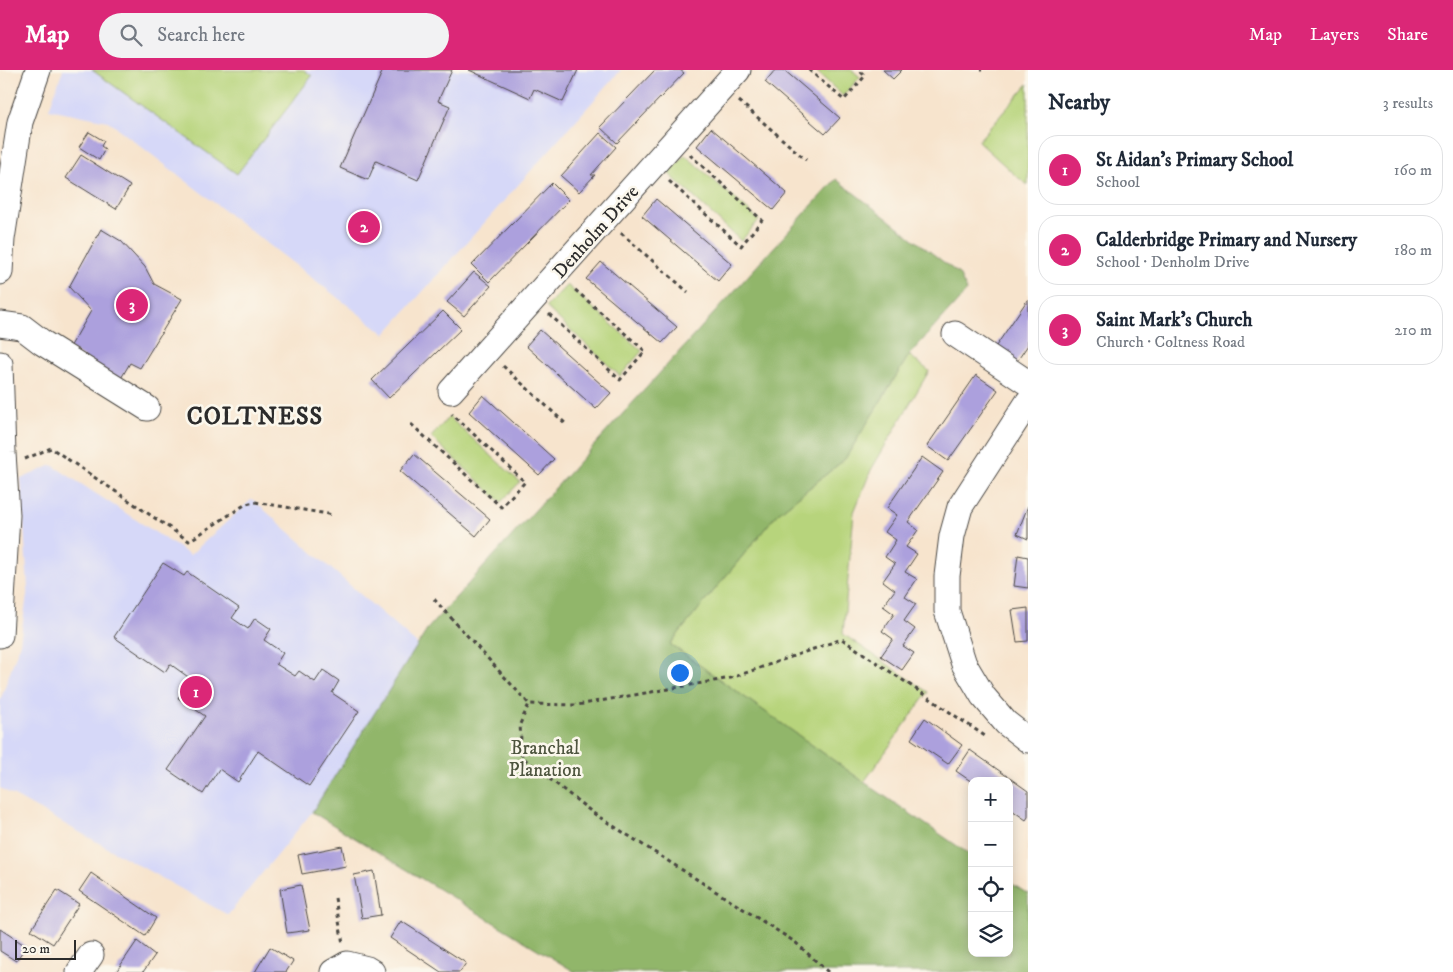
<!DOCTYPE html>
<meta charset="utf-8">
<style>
:root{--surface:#fff;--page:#f2f2f3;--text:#1f2937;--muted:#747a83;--line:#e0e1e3;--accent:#db2777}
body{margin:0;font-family:"IM FELL DW Pica",serif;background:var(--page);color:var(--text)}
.controls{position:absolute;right:15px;bottom:15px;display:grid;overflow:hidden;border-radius:10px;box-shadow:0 2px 12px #0003}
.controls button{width:45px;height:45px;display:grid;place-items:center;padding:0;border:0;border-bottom:1px solid var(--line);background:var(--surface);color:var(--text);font:25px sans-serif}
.scale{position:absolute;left:15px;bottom:12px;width:61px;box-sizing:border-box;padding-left:5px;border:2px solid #2b2b2b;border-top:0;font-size:14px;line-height:18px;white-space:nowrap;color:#2b2b2b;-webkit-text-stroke:4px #fbf7ec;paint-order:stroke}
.you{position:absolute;left:679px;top:602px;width:18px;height:18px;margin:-12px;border:4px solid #fff;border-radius:50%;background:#1a73e8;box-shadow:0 0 0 8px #1a73e833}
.badge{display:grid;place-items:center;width:32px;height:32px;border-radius:50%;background:var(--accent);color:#fff;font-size:16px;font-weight:700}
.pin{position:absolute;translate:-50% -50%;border:2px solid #fff;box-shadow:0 1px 5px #0006}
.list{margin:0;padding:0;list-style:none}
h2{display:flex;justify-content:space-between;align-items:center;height:65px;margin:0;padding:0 20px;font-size:21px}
h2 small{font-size:16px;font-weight:400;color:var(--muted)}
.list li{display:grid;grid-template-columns:32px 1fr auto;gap:15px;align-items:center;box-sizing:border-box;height:70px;margin:0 10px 10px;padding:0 10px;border:1px solid var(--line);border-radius:20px}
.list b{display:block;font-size:19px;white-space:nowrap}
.list p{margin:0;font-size:16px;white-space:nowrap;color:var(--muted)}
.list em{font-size:16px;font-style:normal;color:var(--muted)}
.icon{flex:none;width:28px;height:28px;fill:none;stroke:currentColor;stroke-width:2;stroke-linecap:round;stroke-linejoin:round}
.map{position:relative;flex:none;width:1028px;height:902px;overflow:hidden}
header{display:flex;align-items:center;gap:30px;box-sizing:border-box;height:70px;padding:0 25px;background:var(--accent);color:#fff}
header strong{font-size:24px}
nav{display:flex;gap:28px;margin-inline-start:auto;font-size:18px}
.search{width:350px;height:45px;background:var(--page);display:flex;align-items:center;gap:12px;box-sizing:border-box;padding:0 18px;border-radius:28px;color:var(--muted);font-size:19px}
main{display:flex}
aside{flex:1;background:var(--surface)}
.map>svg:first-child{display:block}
.built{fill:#d6d8f8}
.green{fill:#b7d47b;stroke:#718053}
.forest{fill:#91b66b;stroke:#5e704b}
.building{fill:#aca0dd}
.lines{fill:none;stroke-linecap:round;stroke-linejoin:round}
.minor-casing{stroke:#4a4743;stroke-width:27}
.path{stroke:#4a4743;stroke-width:3;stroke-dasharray:4 4;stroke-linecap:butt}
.minor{stroke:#fff;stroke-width:25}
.labels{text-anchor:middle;stroke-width:5;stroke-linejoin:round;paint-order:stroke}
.street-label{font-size:19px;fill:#2b2b2b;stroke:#fbf7ec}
.park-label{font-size:19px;fill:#4e553f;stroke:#fbf7ec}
.district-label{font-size:24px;font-weight:bold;letter-spacing:1px;fill:#2b2b2b;stroke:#fbf7ec}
</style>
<header>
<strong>Map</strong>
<div class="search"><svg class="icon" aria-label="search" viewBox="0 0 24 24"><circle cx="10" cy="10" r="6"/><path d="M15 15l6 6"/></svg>Search here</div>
<nav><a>Map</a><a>Layers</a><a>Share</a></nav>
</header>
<main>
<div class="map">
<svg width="1028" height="902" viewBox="0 0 1028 902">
<rect width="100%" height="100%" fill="#fbf7ec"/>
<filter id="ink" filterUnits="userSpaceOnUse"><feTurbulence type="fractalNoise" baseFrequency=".02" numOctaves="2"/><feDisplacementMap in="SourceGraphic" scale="10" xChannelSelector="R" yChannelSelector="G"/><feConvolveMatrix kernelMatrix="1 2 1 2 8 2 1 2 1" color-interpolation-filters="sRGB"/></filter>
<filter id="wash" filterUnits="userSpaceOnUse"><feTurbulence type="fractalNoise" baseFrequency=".0096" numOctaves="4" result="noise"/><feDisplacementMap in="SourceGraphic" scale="20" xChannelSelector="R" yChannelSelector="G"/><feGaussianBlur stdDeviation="1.12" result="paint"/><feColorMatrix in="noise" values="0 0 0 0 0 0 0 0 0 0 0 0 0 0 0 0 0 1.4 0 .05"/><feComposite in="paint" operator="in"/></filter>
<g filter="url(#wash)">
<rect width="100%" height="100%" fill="#f7e4cd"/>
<path class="built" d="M63,0h558l-236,264 -277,-213 -59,-12z
M52,395l138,90 62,-56 166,146 -106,167 -84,103 -228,-127v-87l20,-58 8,-55 -7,-109z"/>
<path class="green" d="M92,0h212l8,6 -75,98z
M815,0h37l8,7 -17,19z
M1028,14v101l-13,-10 -37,-34z
M685,85l74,65 -18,21 -73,-68z
M567,215l75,66 -22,25 -74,-69z
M909,285l20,16 -58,99 -17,42 -11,122 85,58 -64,90 -194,-138 107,-130 68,-55z
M449,347l71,65 -19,20 -70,-65z"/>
<path class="forest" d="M836,109l123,95 8,17 -58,64 -64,104 -68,55 -107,130 194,138 108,74v97h37v-71l19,12v78h-453l-263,-160 117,-185z"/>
<g id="blocks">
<path class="building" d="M383,0h69l-14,31 12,5 -32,74 -42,-19 -8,19 -28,-12z
M469,0h109l-15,32 -29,-13 -4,9z
M655,0h25l4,3 -67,70 -17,-16z
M775,0h9l56,48 -15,16 -60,-52z
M883,0h19l-9,9z
M711,58l76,65 -14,17 -76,-64z
M89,62l15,9 -3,5 4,3 -6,11 -20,-13z
M600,63l16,14 -25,28h4l-16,17 -18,-16z
M81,85l49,31 -14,23 -50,-31z
M552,113l17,17 -80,82 -17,-17z
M656,129l76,65 -14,17 -76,-65z
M101,159l20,12 24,26 9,17 28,15 -42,69 -10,-5 -10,17 -51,-31 22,-38 -22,-24z
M601,192l76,65 -15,16 -76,-64z
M474,202l17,14 -27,30 -17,-14z
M1028,229v46l-13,19 -21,-15z
M443,241l18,18 -72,69 -17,-18z
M540,260l71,63 -15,16 -70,-63z
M976,305l22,15 -50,71 -21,-15z
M483,325l71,64 -15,16 -70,-63z
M414,384l76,65 -14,17 -76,-65z
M922,387l21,15 -35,50 10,8 -12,17 11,7 -12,18 12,7 -12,18 11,7 -12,17 11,8 -12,17 11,7 -12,17 -21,-14 12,-17 -11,-8 12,-17 -11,-8 12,-16 -12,-9 12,-17 -10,-7 11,-17 -11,-8 12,-17 -10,-7z
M1028,436v33l-11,-5z
M1018,485l10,2v31l-14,-2z
M163,493l21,13 3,-4 52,36 -7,10 16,11 7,-11 16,11 -7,11 19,13 -7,11 19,12 4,-5 16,11 8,-12 16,11 -7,12 27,18 -50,75 -51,-35 -20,31 -19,-13 -16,25 -35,-24 37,-54 -27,-18 13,-19 -21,-15 -5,8 -51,-35z
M1028,538v33l-11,1 -5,-32z
M925,648l37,27 -14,19 -37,-25z
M970,680l58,41v26l-2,3 -17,-12v-27h-37v1l-16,-11z
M342,776l4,20 -44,8 -4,-19z
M374,801l7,44 -19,3 -8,-43z
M91,803l65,45 -11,18 -66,-45z
M301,815l9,45 -23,3 -7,-44z
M57,820l22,14 -26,40 -22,-14z
M401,851l65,42 -6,9h-19l-51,-34z
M0,859l26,17 -10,15 -16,-10z
M137,871l18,14 -12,17h-27z
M270,877l23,14 -7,11h-31z"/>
</g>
</g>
<g filter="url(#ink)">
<use href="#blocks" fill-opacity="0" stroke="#4a4743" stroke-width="1"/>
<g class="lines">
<g class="minor-casing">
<path id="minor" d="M0,202l2,-33 18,-117 18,-52
M0,254l22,3 21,16 104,65
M955,264l73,49
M0,294l3,89 4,62 -7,120
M451,321l287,-321
M1028,332l-68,105 -8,29 -5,40v35l17,53 19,32 23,27 22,17
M79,902l12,-17
M333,902l14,-8 20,5 5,3"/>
</g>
<path class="path" d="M809,0l35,30 21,-24 -6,-6
M981,0h1
M739,31l67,59
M669,111l72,65 21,-26 -72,-65
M621,163l67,59
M549,244l71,66 25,-29 -72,-63
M503,296l64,59
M411,354l90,83 24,-25 -73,-68
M25,389l26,-11 138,93 57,-37 9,-2 79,13
M434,529l95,105
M335,828l8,46
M828,902l-33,-30 -202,-129 -71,-56 -2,-33 9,-20 48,1 154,-27 111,-39 143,97"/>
<use href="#minor" class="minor"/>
</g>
</g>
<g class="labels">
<g class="street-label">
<text transform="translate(595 161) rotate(-48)" y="7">Denholm Drive</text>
</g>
<g class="park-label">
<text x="545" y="684">Branchal<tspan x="545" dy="22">Planation</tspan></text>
</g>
<g class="district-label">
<text x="255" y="354">COLTNESS</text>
</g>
</g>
</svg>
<div class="controls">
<button>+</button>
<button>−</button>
<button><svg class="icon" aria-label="locate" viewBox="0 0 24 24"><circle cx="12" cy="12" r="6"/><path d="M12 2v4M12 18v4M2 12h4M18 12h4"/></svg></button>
<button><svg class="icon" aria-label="layers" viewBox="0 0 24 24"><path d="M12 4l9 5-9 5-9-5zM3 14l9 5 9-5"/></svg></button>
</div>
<div class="scale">20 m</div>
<div class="you"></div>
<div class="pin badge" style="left:196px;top:622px">1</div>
<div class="pin badge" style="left:364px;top:157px">2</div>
<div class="pin badge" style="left:132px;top:235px">3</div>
</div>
<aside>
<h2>Nearby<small>3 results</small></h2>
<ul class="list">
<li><span class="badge">1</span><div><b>St Aidan's Primary School</b><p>School</p></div><em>160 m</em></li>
<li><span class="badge">2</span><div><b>Calderbridge Primary and Nursery</b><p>School · Denholm Drive</p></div><em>180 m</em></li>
<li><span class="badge">3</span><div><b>Saint Mark's Church</b><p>Church · Coltness Road</p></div><em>210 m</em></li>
</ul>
</aside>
</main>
